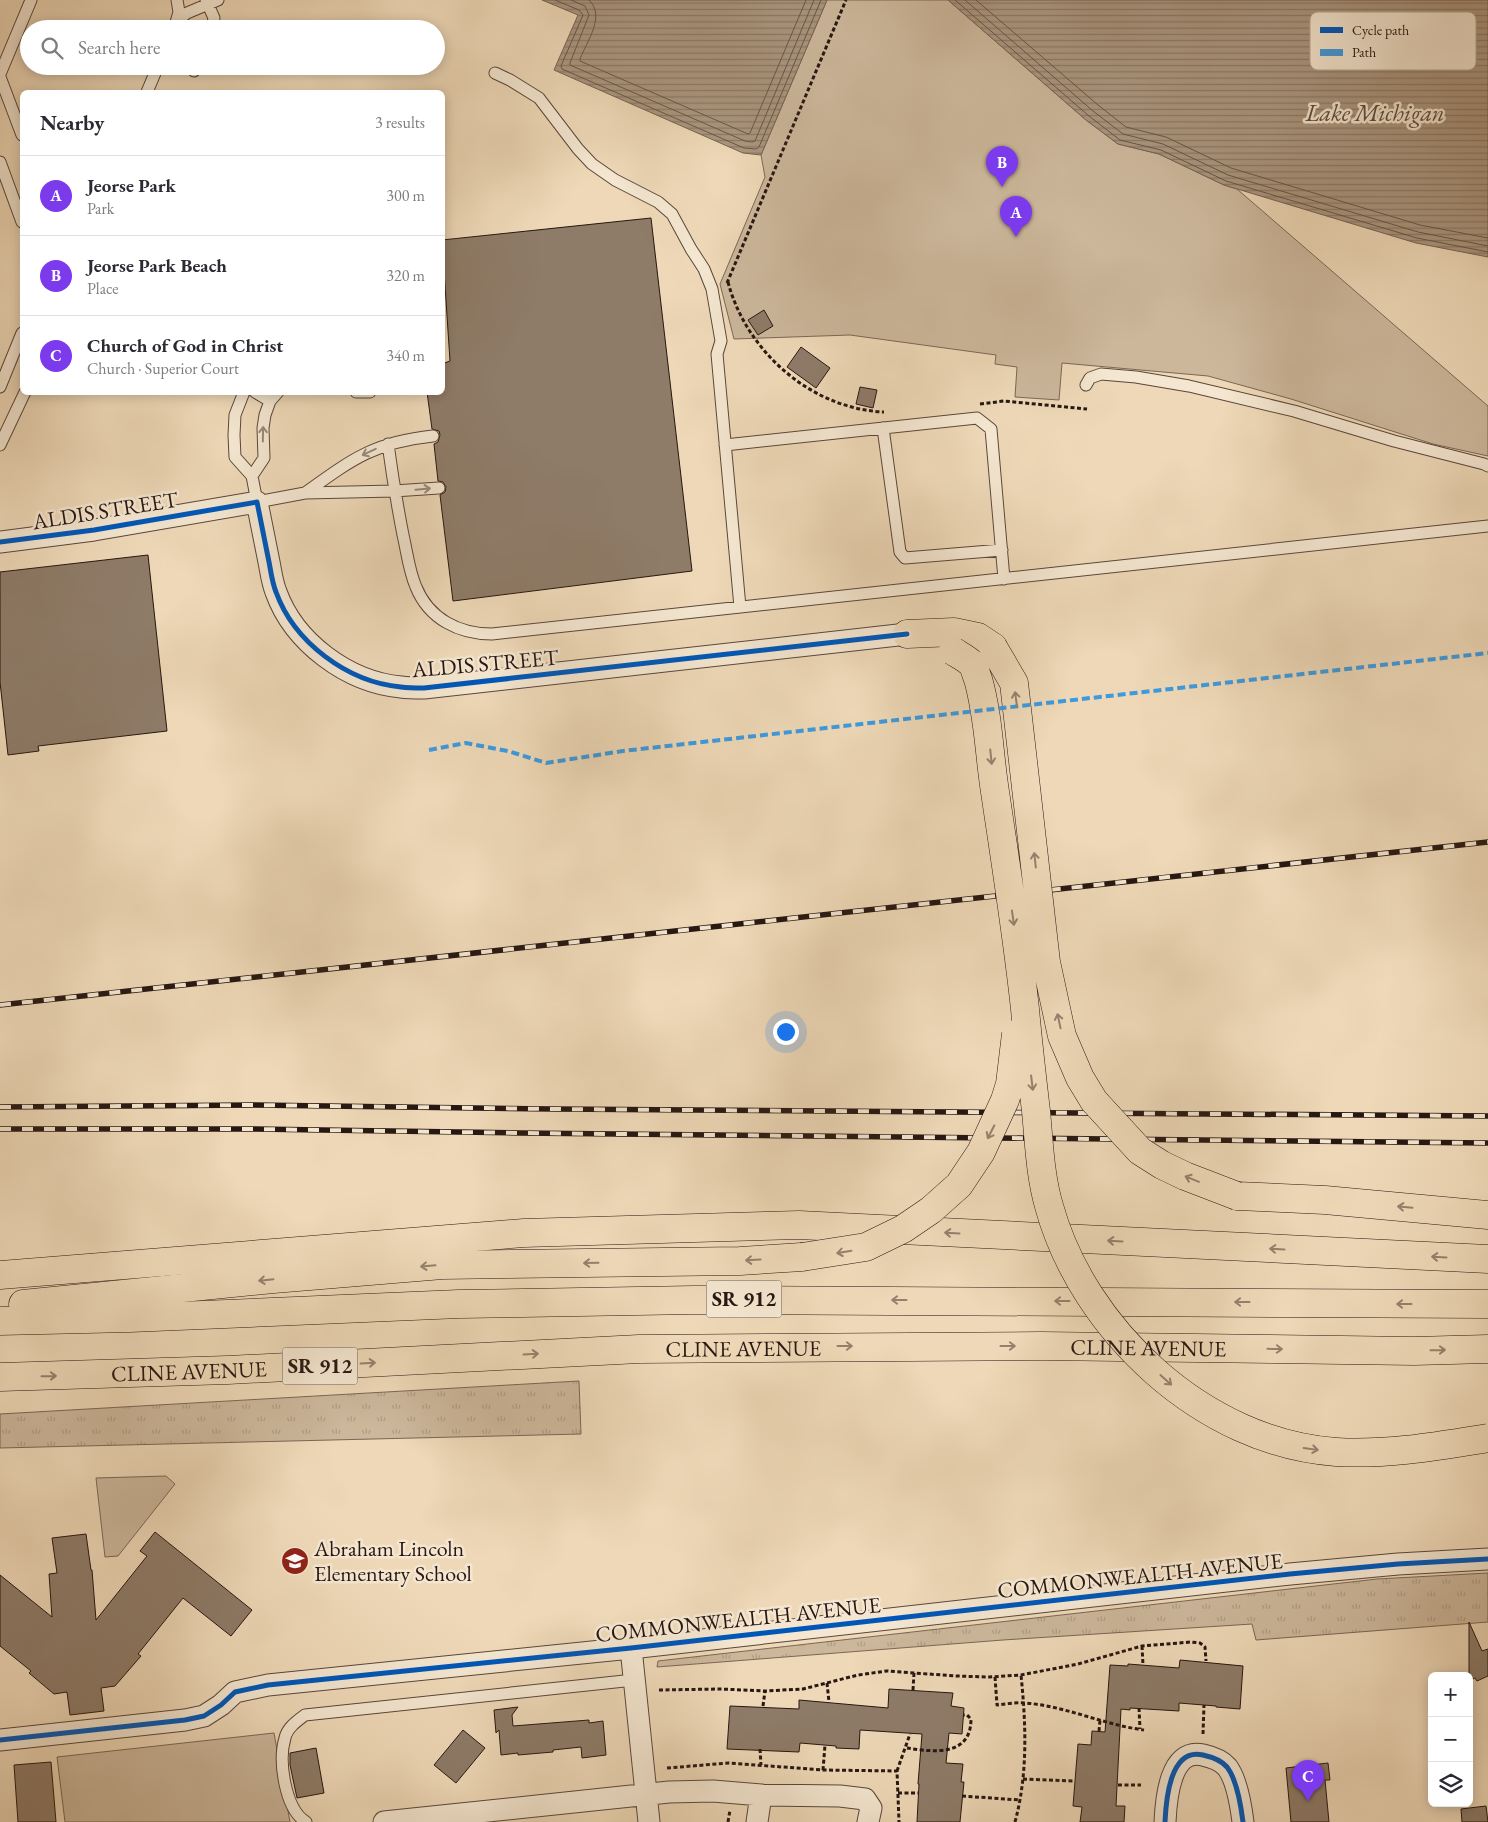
<!DOCTYPE html>
<meta charset="utf-8">
<style>
:root{--surface:#fff;--page:#f7f7f7;--text:#2b2b33;--muted:#7c7c81;--line:#e1e1e2;--accent:#7c3aed}
body{margin:0;font-family:"EB Garamond",serif;background:var(--page);color:var(--text)}
.controls{position:absolute;right:15px;bottom:15px;display:grid;overflow:hidden;border-radius:8px;box-shadow:0 2px 12px #0003}
.controls button{width:45px;height:45px;display:grid;place-items:center;padding:0;border:0;border-bottom:1px solid var(--line);background:var(--surface);color:var(--text);font:25px sans-serif}
.you{position:absolute;left:785px;top:1031px;width:18px;height:18px;margin:-12px;border:4px solid #fff;border-radius:50%;background:#1a73e8;box-shadow:0 0 0 8px #1a73e833}
.badge{display:grid;place-items:center;width:32px;height:32px;border-radius:50%;background:var(--accent);color:#fff;font-size:16px;font-weight:700}
.pin{position:absolute;translate:-50% -41px;filter:drop-shadow(0 1px 2px #0008)}
.pin::after{content:'';position:absolute;top:26px;width:18px;height:15px;background:inherit;clip-path:polygon(0 0,100% 0,50% 100%)}
.list{margin:0;padding:0;list-style:none}
h2{display:flex;justify-content:space-between;align-items:center;height:65px;margin:0;padding:0 20px;font-size:21px}
h2 small{font-size:16px;font-weight:400;color:var(--muted)}
.list li{display:grid;grid-template-columns:32px 1fr auto;gap:15px;align-items:center;box-sizing:border-box;height:80px;padding:0 20px;border-top:1px solid var(--line)}
.list b{display:block;font-size:19px;white-space:nowrap}
.list p{margin:0;font-size:16px;white-space:nowrap;color:var(--muted)}
.list em{font-size:16px;font-style:normal;color:var(--muted)}
.icon{flex:none;width:28px;height:28px;fill:none;stroke:currentColor;stroke-width:2;stroke-linecap:round;stroke-linejoin:round}
.map{position:relative;flex:none;width:1488px;height:1822px;overflow:hidden}
.search{position:absolute;background:var(--surface);box-shadow:0 2px 12px #0003;left:20px;top:20px;width:425px;height:55px;display:flex;align-items:center;gap:12px;box-sizing:border-box;padding:0 18px;border-radius:28px;color:var(--muted);font-size:19px}
.panel{position:absolute;background:var(--surface);box-shadow:0 2px 12px #0003;left:20px;top:90px;width:425px;height:305px;border-radius:8px}
.map>svg:first-child{display:block}
.grass{fill:url(#grass-tufts);stroke:#7a6756}
.park{fill:#ccb79b;stroke:#7a6756}
.water{fill:url(#water-rules);stroke:#766353}
.lines{fill:none;stroke-linecap:round;stroke-linejoin:round}
.shore{stroke:#685648;stroke-width:1}
.building{fill:#8e7b68;stroke:#271712}
.service-casing{stroke:#59473b;stroke-width:13}
.minor-casing{stroke:#59473b;stroke-width:23}
.motorway-casing{stroke:#271712;stroke-width:29}
.path{stroke:#271712;stroke-width:3;stroke-dasharray:4 2.5;stroke-linecap:butt}
.service{stroke:#f4e6d0;stroke-width:11}
.minor{stroke:#f4e6d0;stroke-width:21}
.motorway{stroke:#eed8b7;stroke-width:28}
.rail-casing{stroke:#271712;stroke-width:5.5}
.rail{stroke:#f4e6d0;stroke-width:4;stroke-dasharray:11;stroke-linecap:butt}
.motorway-bridge-casing{stroke:#271712;stroke-width:29;stroke-linecap:butt}
.motorway-bridge{stroke:#eed8b7;stroke-width:28}
.quiet{stroke:#3d9ade;stroke-width:4;stroke-dasharray:8 4;stroke-linecap:butt}
.cycleway-casing{stroke:#f4e6d0;stroke-width:8}
.cycleway{stroke:#0057b8;stroke-width:5}
.oneway{stroke:#98897a}
.oneway2{stroke:#94816d}
.labels{text-anchor:middle;stroke-width:5;stroke-linejoin:round;paint-order:stroke}
.shield{fill:#f4e6d0;stroke:#64554b;stroke-width:1}
.shield-label{font-size:21px;font-weight:bold;fill:#271712}
.street-label{font-size:22px;fill:#271712;stroke:#f4e6d0}
.poi-label{font-size:22px;fill:#271712;stroke:#f4e6d0;text-anchor:start}
.water-label{font-size:24px;font-style:italic;fill:#5b4a3e;stroke:#f4e6d0}
.key{fill:#f4e6d0;stroke:#b6a897;stroke-width:1}
.key-label{font-size:14px;fill:#271712}
</style>
<div class="map">
<svg width="1488" height="1822" viewBox="0 0 1488 1822">
<defs>
<pattern id="grass-tufts" width="24" height="20" patternUnits="userSpaceOnUse" patternTransform="scale(1.25)"><rect width="24" height="20" fill="#ccb79b"/><path d="M3 7l-1-3M5 7V3M7 7l1-3M15 17l-1-3M17 17v-4M19 17l1-3" fill="none" stroke="#af9d84"/></pattern>
<pattern id="water-rules" width="6" height="5" patternUnits="userSpaceOnUse" patternTransform="scale(1.25)"><rect width="6" height="5" fill="#aa967f"/><path d="M0 2.5h6" fill="none" stroke="#8a7967"/></pattern>
</defs>
<rect width="100%" height="100%" fill="#eed8b7"/>
<filter id="stains"><feTurbulence type="fractalNoise" baseFrequency=".004" numOctaves="4"/><feColorMatrix values="0 0 0 0 .2 0 0 0 0 .09 0 0 0 0 .02 0 0 0 .5 -.17"/></filter>
<radialGradient id="worn" r=".72"><stop offset=".6" stop-color="#630" stop-opacity="0"/><stop offset="1" stop-color="#630" stop-opacity=".3"/></radialGradient>
<path class="grass" d="M579,1381l2,53 -581,14v-34z
M1488,1573v49l-232,18 -4,-16 -249,16 -346,27 1,-6 719,-82z"/>
<path class="park" d="M827,0h121l138,120 32,24 41,10 65,31 13,4 251,217v50l-55,-12 -142,-45 -83,-23 -146,-13 -3,37 -44,-3 2,-30 -22,-3 1,-9 -146,-20 -116,4 -14,-55 45,-107 -4,-22z
M166,1476l9,8 -57,72 -13,1 -9,-79z
M274,1733l16,89h-225l-8,-65z"/>
<path class="water" d="M542,0h285l-66,155 -18,-2 -189,-83 24,-55z
M948,0h540v257l-72,-14 -192,-58 -65,-31 -41,-10 -32,-24z"/>
<g class="lines">
<path class="shore" d="M555,0l24,10 4,5 -22,51 1,3 182,79 12,1 3,-2 62,-147
M571,0l14,6 4,9 -19,48v2l175,76 7,1 3,-1 59,-141
M589,0c17,16 -2,41 -9,59v2l168,73 2,-1 56,-133
M955,0l134,116 31,24 41,10 65,31 191,57 71,14
M965,0l128,111 30,23 40,10 65,31 190,57 70,14
M976,0l122,105 28,22 40,10 65,31 189,57 68,13"/>
</g>
<path class="building" d="M651,218l41,353 -239,30 -13,-106 5,-3 1,-5 -3,-5 -5,-1 -4,-37 4,-2 2,-7 -1,-4 -7,-2 -5,-37h15v-28l8,-3 -8,-121z
M764,310l9,16 -15,9 -10,-15z
M801,347l29,21 -14,20 -29,-21z
M860,387l17,3 -4,18 -17,-4z
M148,555l19,176 -129,15 1,5 -31,4 -8,-73v-110z
M155,1532l97,78 -21,26 -48,-38 -45,56 3,2 -26,30 -14,2 3,23 -34,4 -3,-23 -13,2 -25,-21 2,-2 -31,-25v-71l52,42 -3,-43 8,-1 -5,-35 34,-4 5,36h1l4,50 51,-64 -7,-5z
M1469,1622l13,29 6,-2v27l-11,5 -2,-3 -6,3z
M1180,1660l63,6 -3,43 -24,-2v-1l-37,-3v8l-49,-3v2l-9,-1 -5,97h9l-1,16h-44l2,-15 -9,-1 5,-62 13,1 1,-14 13,1 5,-67 18,1v-2l51,4z
M889,1689l64,4 -2,13 13,2 -2,26 -13,-1 -3,30 17,1 -2,18h3l-4,40h-43l2,-38h-1l4,-50 -62,-4 -1,19 -23,-1v-2l-36,-3 -1,9 -72,-3 3,-43 69,3v-9l89,8z
M518,1707l-6,8 1,11 76,-6v3l14,-2 3,34 -24,3 -1,-11 -28,3v2l-35,3v-2l-17,2 -2,-25 -3,3 -2,-23z
M463,1730l22,18 -29,35 -22,-18z
M316,1748l8,45 -27,5 -7,-33v-12z
M51,1762l5,60h-38l-4,-57z
M1328,1763l2,17h-5l4,42h-38l-5,-54z
M1486,1806l2,16h-26l-1,-13z"/>
<g class="lines">
<g class="service-casing">
<path id="service" d="M206,0l8,18 -2,11
M178,20l9,-7 31,-13
M174,29l5,-17 -2,-12
M194,71l2,-5
M495,73l15,7 29,18 39,51 14,15 23,16 43,22 14,12 19,35 13,20 8,20 9,52 -4,13 23,253
M0,74l31,-74
M0,77l22,58
M147,92l11,-26
M0,162l22,60
M1086,385l4,-7 11,-4 35,3 53,9 105,25 100,30 90,23 4,2
M0,387l22,-54
M244,392l-9,23 -1,20 1,22 17,19 5,26 48,-9 89,-2 45,-3
M255,392l15,9
M356,392h14
M883,428l17,124 5,6 97,-8
M388,444c4,30 9,60 15,91 4,17 6,36 13,52 13,32 43,47 76,47l996,-108
M0,445l25,-53
M725,445l252,-27 14,11 13,150
M252,476l12,-18 -1,-30 2,-13 5,-14 8,-9
M305,493c46,-33 69,-51 128,-57
M306,1822c-21,-13 -28,-61 -21,-84 2,-10 12,-17 20,-23l329,-35"/>
</g>
<g class="minor-casing">
<path id="minor" d="M0,542l94,-12 163,-28c4,20 8,40 12,60 2,10 3,20 7,30 18,50 71,90 125,95 7,1 15,1 23,1l483,-54
M631,1648l18,174
M0,1740l185,-20 19,-4 17,-11 14,-13 33,-7 363,-37 659,-74 108,-10 90,-5
M384,1822l285,-30 44,-1 48,4 79,1 25,3 6,9 -3,14
M757,1822l4,-27
M1165,1822c1,-22 5,-75 38,-67 9,2 18,5 24,12 10,13 14,39 16,55"/>
</g>
<g class="motorway-casing">
<g id="motorway">
<path d="M907,634l47,-2 24,5 15,10"/>
<path d="M1237,1196l88,4 163,15"/>
<path d="M0,1275l524,-42 275,-8 689,34"/>
<path d="M23,1304l250,-25 169,-14 298,-4 62,-4"/>
<path d="M0,1321l130,-3 329,-14 235,-4 794,4"/>
<path id="s1" d="M0,1377l228,-7 411,-21 403,-3 372,5 74,-2"/>
</g>
</g>
<path class="path" d="M728,282c18,69 83,127 156,130
M727,283l119,-283
M980,404l24,-3 83,8
M1142,1646l1,19
M995,1677l2,28c9,-1 19,-3 28,-2 41,3 79,22 119,27
M827,1683l2,19
M659,1690l62,-1 44,2 38,-2 55,-14 29,-4 69,5 33,1 32,-2 57,-11 64,-18 49,-4 9,1 5,4 1,14
M913,1690l1,-17
M763,1706l2,-15
M1139,1708l1,21
M1099,1731l1,-11
M1203,1734l1,-29
M907,1748c26,4 64,9 64,-29l-4,-4h-4
M760,1749l1,16
M667,1768l62,-5 94,7 74,1 2,51
M823,1770l2,-25
M897,1771l13,-37
M1023,1779l52,2
M1118,1785h23
M898,1793h21
M962,1796l58,4
M728,1822l2,-12
M1015,1822c13,-48 11,-98 6,-147"/>
<use href="#service" class="service"/>
<use href="#minor" class="minor"/>
<use href="#motorway" class="motorway"/>
<g class="rail-casing">
<path id="rail" d="M0,1005l1488,-163
M0,1107l253,-2 300,4 935,7
M0,1129h254l266,4 968,10"/>
</g>
<use href="#rail" class="rail"/>
<g class="motorway-bridge-casing">
<path id="motorway-bridge" d="M993,647l21,36 32,279 16,74 18,42 14,23 46,50 22,14 23,11 52,20
M953,651c6,4 14,8 19,13 3,4 4,11 6,15 10,35 11,71 16,106 11,75 23,149 31,224 3,34 7,68 11,102 3,31 4,64 13,95 34,124 155,237 287,246 52,3 102,-6 152,-14
M802,1257l64,-10 37,-18 28,-19 28,-25 22,-33 24,-52 5,-16 6,-50"/>
</g>
<use href="#motorway-bridge" class="motorway-bridge"/>
<path class="quiet" d="M429,750l37,-7 42,8 38,12 77,-12 865,-98"/>
<g class="cycleway-casing">
<path id="cycleway" d="M0,542l94,-12 163,-28c4,20 8,40 12,60 2,10 3,20 7,30 18,50 71,90 125,95 7,1 15,1 23,1l483,-54
M0,1740l185,-20 19,-4 17,-11 14,-13 33,-7 363,-37 659,-74 108,-10 90,-5
M1165,1822c1,-22 5,-75 38,-67 9,2 18,5 24,12 10,13 14,39 16,55"/>
</g>
<use href="#cycleway" class="cycleway"/>
</g>
<defs><path id="oneway-shaft" d="M-6 0H5M1.5-3L5.5 0L1.5 3" fill="none" stroke-width="1.6" stroke-linecap="round" stroke-linejoin="round" transform="scale(1.25)"/></defs>
<g class="oneway">
<use href="#oneway-shaft" transform="translate(263 434) rotate(-89)"/>
<use href="#oneway-shaft" transform="translate(369 452) rotate(155)"/>
<use href="#oneway-shaft" transform="translate(423 489) rotate(-5)"/>
</g>
<g class="oneway2">
<use href="#oneway-shaft" transform="translate(1016 699) rotate(-98)"/>
<use href="#oneway-shaft" transform="translate(991 757) rotate(84)"/>
<use href="#oneway-shaft" transform="translate(1035 860) rotate(-96)"/>
<use href="#oneway-shaft" transform="translate(1013 918) rotate(82)"/>
<use href="#oneway-shaft" transform="translate(1059 1021) rotate(-102)"/>
<use href="#oneway-shaft" transform="translate(1032 1083) rotate(83)"/>
<use href="#oneway-shaft" transform="translate(991 1132) rotate(117)"/>
<use href="#oneway-shaft" transform="translate(1192 1179) rotate(-158)"/>
<use href="#oneway-shaft" transform="translate(1405 1207) rotate(-175)"/>
<use href="#oneway-shaft" transform="translate(952 1233) rotate(-177)"/>
<use href="#oneway-shaft" transform="translate(1115 1241) rotate(-177)"/>
<use href="#oneway-shaft" transform="translate(1277 1249) rotate(-177)"/>
<use href="#oneway-shaft" transform="translate(844 1252) rotate(171)"/>
<use href="#oneway-shaft" transform="translate(1439 1257) rotate(-177)"/>
<use href="#oneway-shaft" transform="translate(753 1260) rotate(177)"/>
<use href="#oneway-shaft" transform="translate(591 1263) rotate(179)"/>
<use href="#oneway-shaft" transform="translate(428 1266) rotate(175)"/>
<use href="#oneway-shaft" transform="translate(266 1280) rotate(174)"/>
<use href="#oneway-shaft" transform="translate(899 1300) rotate(-180)"/>
<use href="#oneway-shaft" transform="translate(1062 1301) rotate(-180)"/>
<use href="#oneway-shaft" transform="translate(1242 1302) rotate(-180)"/>
<use href="#oneway-shaft" transform="translate(1404 1304) rotate(-180)"/>
<use href="#oneway-shaft" transform="translate(845 1346)"/>
<use href="#oneway-shaft" transform="translate(1008 1346)"/>
<use href="#oneway-shaft" transform="translate(1275 1349) rotate(1)"/>
<use href="#oneway-shaft" transform="translate(1438 1350) rotate(-1)"/>
<use href="#oneway-shaft" transform="translate(531 1354) rotate(-3)"/>
<use href="#oneway-shaft" transform="translate(368 1363) rotate(-3)"/>
<use href="#oneway-shaft" transform="translate(49 1376) rotate(-1)"/>
<use href="#oneway-shaft" transform="translate(1166 1380) rotate(42)"/>
<use href="#oneway-shaft" transform="translate(1311 1449) rotate(8)"/>
</g>
<defs>
<g id="school-disc" transform="scale(1.4375)"><circle r="9.5" fill="#8f2418" stroke="#f4e6d0"/><path d="M0-5L7-2L0 1L-7-2ZM-4 1L0 2.5L4 1V4Q0 6-4 4Z" fill="#fff"/></g>
</defs>
<g fill-rule="evenodd">
<use href="#school-disc" x="295" y="1561"/>
</g>
<g class="labels">
<g class="shield">
<rect x="706.5" y="1280.5" width="75" height="37" rx="4"/>
<rect x="282.5" y="1347.5" width="75" height="37" rx="4"/>
</g>
<g class="shield-label">
<text x="744" y="1306">SR 912</text>
<text x="320" y="1373">SR 912</text>
</g>
<g class="street-label">
<text transform="translate(105 510) rotate(-9)" y="8">ALDIS STREET</text>
<text transform="translate(485 663) rotate(-5)" y="8">ALDIS STREET</text>
<text dy="8" stroke="none"><textPath href="#s1" startOffset="744">CLINE AVENUE</textPath></text>
<text dy="8" stroke="none"><textPath href="#s1" startOffset="1149">CLINE AVENUE</textPath></text>
<text dy="8" stroke="none"><textPath href="#s1" startOffset="189">CLINE AVENUE</textPath></text>
<text transform="translate(1140 1575) rotate(-6)" y="8">COMMONWEALTH AVENUE</text>
<text transform="translate(738 1619) rotate(-6)" y="8">COMMONWEALTH AVENUE</text>
</g>
<g class="poi-label">
<text x="314" y="1556">Abraham Lincoln<tspan x="314" dy="25">Elementary School</tspan></text>
</g>
<g class="water-label">
<text x="1375" y="121">Lake Michigan</text>
</g>
</g>
<rect x="1310" y="12" width="166" height="58" rx="8" class="key"/>
<rect x="1320" y="27" width="23" height="6" fill="#0057b8"/>
<rect x="1320" y="49" width="23" height="7" fill="#3d9ade"/>
<g class="key-label">
<text x="1352" y="35">Cycle path</text>
<text x="1352" y="57">Path</text>
</g>
<rect width="100%" height="100%" filter="url(#stains)"/>
<rect width="100%" height="100%" fill="url(#worn)"/>
</svg>
<div class="controls">
<button>+</button>
<button>−</button>
<button><svg class="icon" aria-label="layers" viewBox="0 0 24 24"><path d="M12 4l9 5-9 5-9-5zM3 14l9 5 9-5"/></svg></button>
</div>
<div class="you"></div>
<div class="pin badge" style="left:1016px;top:237px">A</div>
<div class="pin badge" style="left:1002px;top:187px">B</div>
<div class="pin badge" style="left:1308px;top:1801px">C</div>
<div class="search"><svg class="icon" aria-label="search" viewBox="0 0 24 24"><circle cx="10" cy="10" r="6"/><path d="M15 15l6 6"/></svg>Search here</div>
<section class="panel">
<h2>Nearby<small>3 results</small></h2>
<ul class="list">
<li><span class="badge">A</span><div><b>Jeorse Park</b><p>Park</p></div><em>300 m</em></li>
<li><span class="badge">B</span><div><b>Jeorse Park Beach</b><p>Place</p></div><em>320 m</em></li>
<li><span class="badge">C</span><div><b>Church of God in Christ</b><p>Church · Superior Court</p></div><em>340 m</em></li>
</ul>
</section>
</div>
